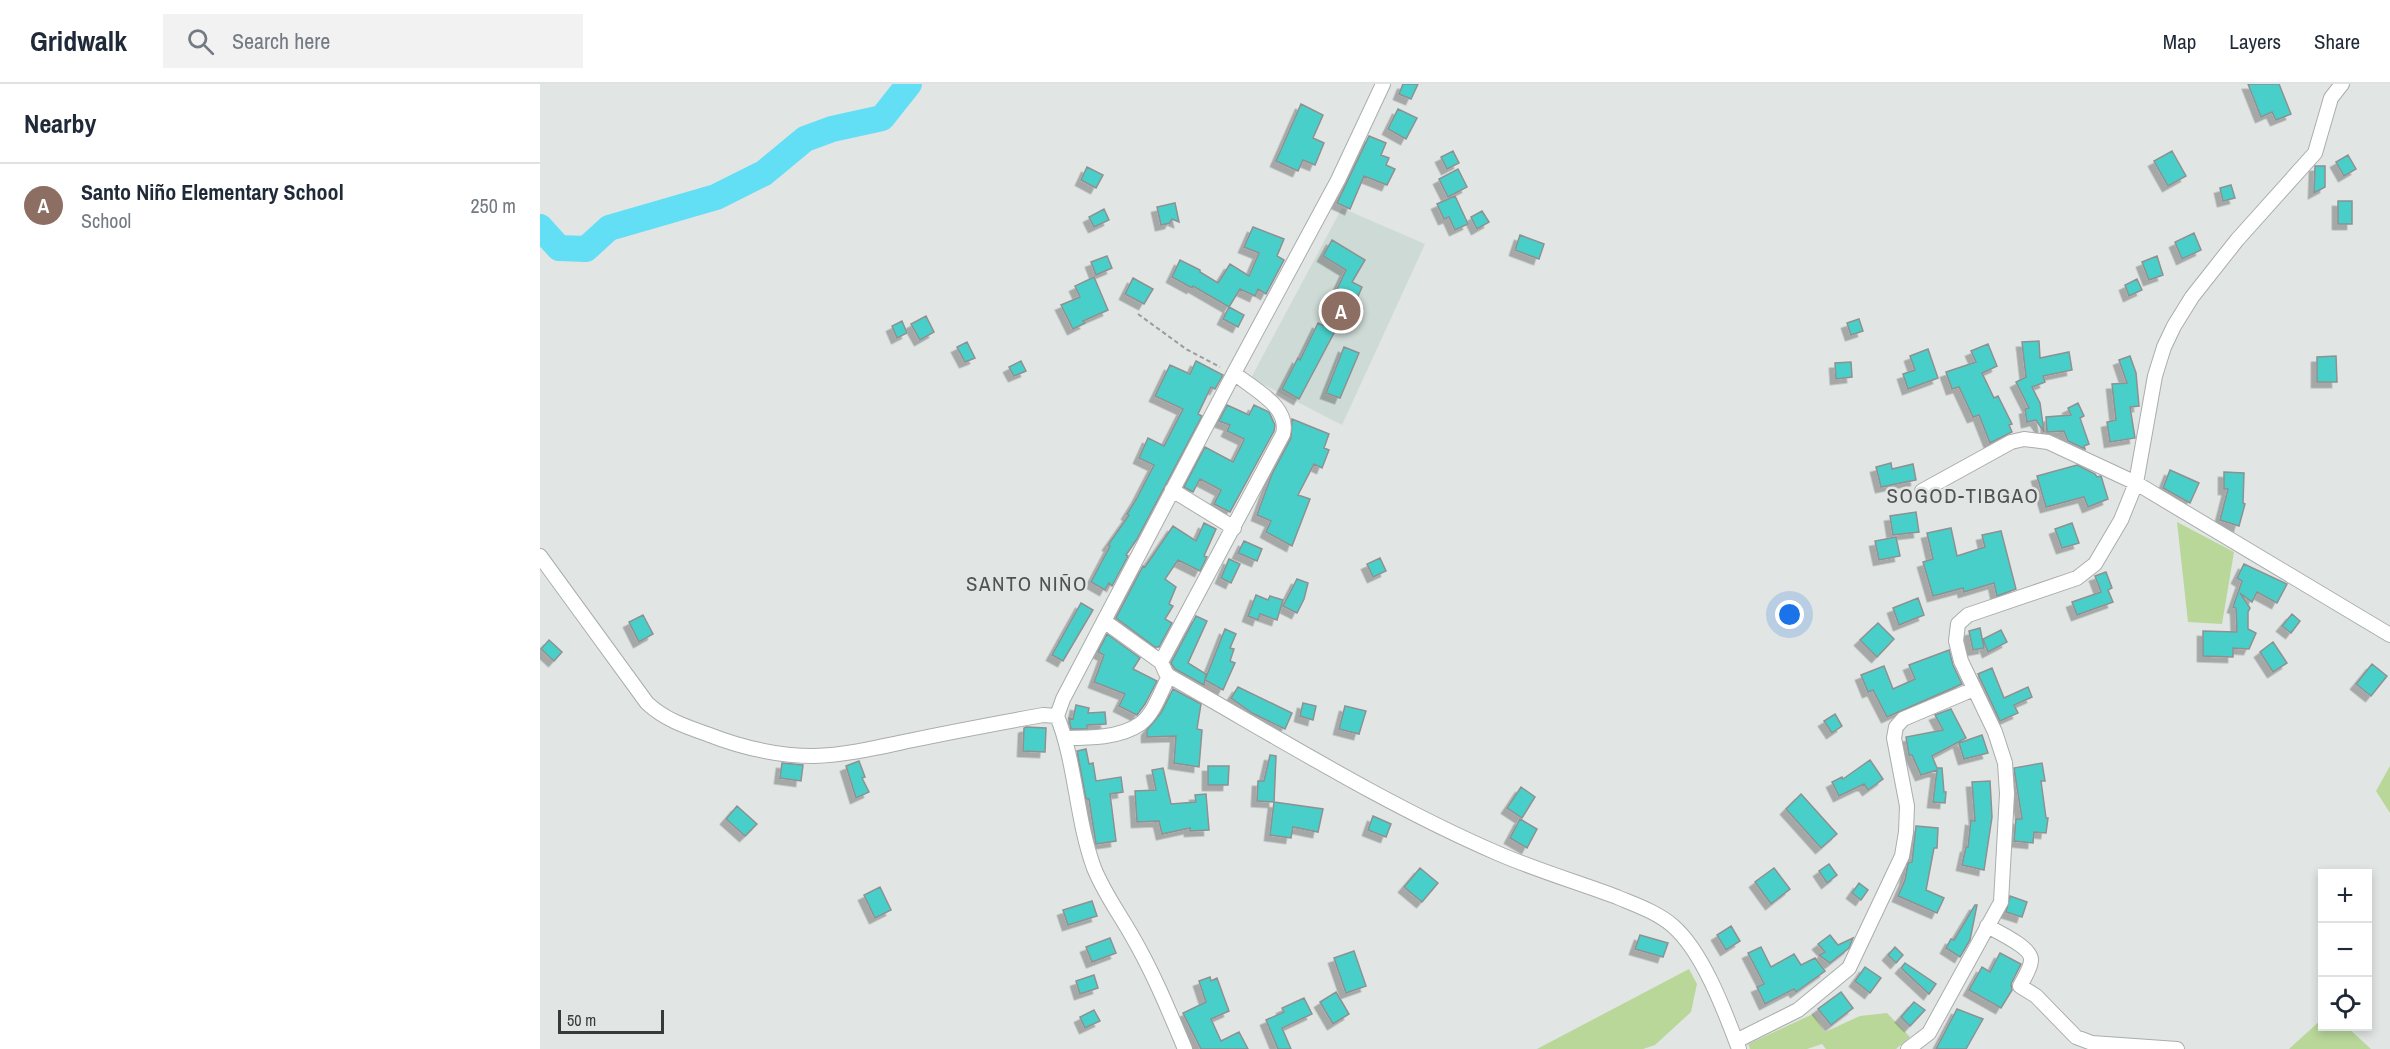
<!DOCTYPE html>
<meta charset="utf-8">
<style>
:root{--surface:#fff;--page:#f2f2f3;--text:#1f2937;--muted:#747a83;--line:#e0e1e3;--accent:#d93025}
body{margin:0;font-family:"Archivo Narrow",sans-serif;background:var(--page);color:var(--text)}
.controls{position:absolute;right:18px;bottom:18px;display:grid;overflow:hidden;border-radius:0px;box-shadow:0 3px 9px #0003}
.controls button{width:54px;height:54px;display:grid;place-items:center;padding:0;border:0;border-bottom:2px solid var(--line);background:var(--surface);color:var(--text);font:30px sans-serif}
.scale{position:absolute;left:18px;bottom:15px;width:106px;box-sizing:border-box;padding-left:6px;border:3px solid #383a39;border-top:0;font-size:16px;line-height:21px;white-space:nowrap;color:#383a39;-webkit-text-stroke:4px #e1e5e3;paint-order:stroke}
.you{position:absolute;left:1250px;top:531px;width:21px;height:21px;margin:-15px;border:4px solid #fff;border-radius:50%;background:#1a73e8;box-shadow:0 0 0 9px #1a73e833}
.badge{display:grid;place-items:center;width:39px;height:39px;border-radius:50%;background:var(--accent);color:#fff;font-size:20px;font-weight:700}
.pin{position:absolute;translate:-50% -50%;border:3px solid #fff;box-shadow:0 2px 6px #0006}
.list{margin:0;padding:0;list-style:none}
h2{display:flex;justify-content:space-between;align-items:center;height:78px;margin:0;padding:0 24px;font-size:26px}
h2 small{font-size:20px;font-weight:400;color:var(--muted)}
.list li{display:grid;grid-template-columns:39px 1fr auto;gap:18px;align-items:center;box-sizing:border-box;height:84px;padding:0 24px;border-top:2px solid var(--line)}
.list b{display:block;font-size:22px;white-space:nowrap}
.list p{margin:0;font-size:20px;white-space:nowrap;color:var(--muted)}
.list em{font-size:20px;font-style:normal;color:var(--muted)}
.icon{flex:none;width:33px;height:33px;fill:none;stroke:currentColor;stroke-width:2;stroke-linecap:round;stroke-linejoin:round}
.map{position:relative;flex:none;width:1850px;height:965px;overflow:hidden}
header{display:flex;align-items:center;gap:36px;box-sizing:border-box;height:84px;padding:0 30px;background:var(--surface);border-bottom:2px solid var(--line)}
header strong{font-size:28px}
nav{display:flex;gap:33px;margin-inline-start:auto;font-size:21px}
.search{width:420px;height:54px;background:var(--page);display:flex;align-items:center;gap:15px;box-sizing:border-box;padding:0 21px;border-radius:0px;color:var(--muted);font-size:22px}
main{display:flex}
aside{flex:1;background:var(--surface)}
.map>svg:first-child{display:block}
.built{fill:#cedad5}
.green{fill:#b8d799}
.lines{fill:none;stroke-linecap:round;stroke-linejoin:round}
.river{stroke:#62def5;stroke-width:26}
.building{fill:#4acfca;stroke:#8d9191;stroke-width:1.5;filter:url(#shadow)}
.street-casing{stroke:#a9adac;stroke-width:16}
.path{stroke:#9b9e9c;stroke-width:2;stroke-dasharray:4.5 3;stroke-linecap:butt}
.street{stroke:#fff;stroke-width:14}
.labels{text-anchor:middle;stroke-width:5;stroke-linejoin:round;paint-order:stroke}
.quarter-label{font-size:21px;letter-spacing:1.5px;fill:#505352;stroke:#e1e5e3}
</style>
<header>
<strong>Gridwalk</strong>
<div class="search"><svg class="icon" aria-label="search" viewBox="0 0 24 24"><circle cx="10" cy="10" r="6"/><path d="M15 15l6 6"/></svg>Search here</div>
<nav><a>Map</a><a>Layers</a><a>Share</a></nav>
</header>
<main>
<aside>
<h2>Nearby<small></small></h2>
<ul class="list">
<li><span class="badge" style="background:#8d6e63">A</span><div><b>Santo Niño Elementary School</b><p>School</p></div><em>250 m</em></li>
</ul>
</aside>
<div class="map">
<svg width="1850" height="965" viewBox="0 0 1850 965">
<defs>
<filter id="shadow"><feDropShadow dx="-5.5" dy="5.5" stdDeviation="0" flood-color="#0004"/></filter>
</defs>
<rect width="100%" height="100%" fill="#e1e5e3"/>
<path class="built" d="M802,124l83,36 -83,181 -91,-47z"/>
<path class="green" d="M1637,438l57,30 -12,72 -34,-2z
M1850,682v47l-14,-22z
M1149,885l8,15 -6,28 -36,33 -12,4h-106z
M1347,929l23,24 -14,12h-70l-4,-5 -15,5h-57l-2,-5 65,-30 12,18 35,-16z
M1782,935v7l25,1 24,22h-82z"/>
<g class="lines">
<path class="river" d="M0,143l19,21 27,1 23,-21 107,-31 48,-24 41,-34 27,-10 50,-11 27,-34"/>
</g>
<path class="building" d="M863,0h15l-7,15 -12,-5z
M1708,0h31l12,30 -15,6 -4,-8 -11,5z
M761,20l22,11 -10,23 11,5 -9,22 -12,-5 -5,11 -22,-10z
M858,25l19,9 -11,21 -18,-10z
M829,52l17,7 -5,12 8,3 -3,7 9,4 -8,16 -23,-9 -14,33 -13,-6z
M913,67l6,12 -12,6 -6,-12z
M1632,67l14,25 -18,10 -14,-25z
M1808,71l8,14 -12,7 -8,-14z
M1775,82h10v21l-11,6z
M547,83l16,8 -7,13 -15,-8z
M918,85l9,18 -19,10 -9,-18z
M1691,101l4,13 -12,3 -3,-13z
M915,112l13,28 -13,6 -6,-13 -5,2 -7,-15z
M1798,117h14v23h-14z
M635,119l4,19 -7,-3 -2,4 -9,2 -4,-18z
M564,125l5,11 -15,7 -5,-10z
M942,127l7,11 -12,7 -6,-12z
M713,143l31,12 -7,17 7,4 -18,34 -8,-5 -3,7 -15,-7 -11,18 -36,-21 -1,2 -20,-11 8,-17 20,10v2l18,11 12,-19 19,12 10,-23 -15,-6z
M1654,149l7,17 -19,9 -7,-17z
M980,151l24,9 -5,15 -24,-9z
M792,156l33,20 -13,22 10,5 -10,23 -21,-8 15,-32 -23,-14z
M567,172l5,12 -16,7 -5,-13z
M1617,172l6,19 -14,5 -7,-18z
M554,193l14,33 -25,11 2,2 -12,6 -12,-24 19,-8 -5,-11z
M593,194l20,11 -9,15 -19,-10z
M1597,195l5,11 -13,6 -4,-11z
M689,223l15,8 -6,12 -15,-8z
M386,232l8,16 -14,8 -9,-16z
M1319,235l4,12 -12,4 -4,-12z
M362,237l5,12 -10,5 -5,-12z
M778,239l17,8 -36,68 -17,-10 16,-31 2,2z
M1499,257l1,17 29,-6 3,18 -29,6 2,6 -13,5 8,16 4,29 -8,-12 -9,2 -2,-13 4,-1 -13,-26 10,-5 -4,-35z
M427,258l8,16 -10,4 -8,-15z
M1448,260l9,22 -15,7 12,25 4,-2 14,28 -3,1 3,7 -22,11 -11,-28 -6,2 -14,-30 -7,2 -6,-17 30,-10 -5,-11z
M804,263l15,6 -19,45 -14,-5z
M1388,265l10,29 -30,11 -5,-15 12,-4 -5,-14z
M1590,272l6,17 3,33 -9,1 5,31 -25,4 -3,-20 9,-2 -4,-36 15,-1 -8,-23z
M1796,272l1,26h-20v-25z
M481,277l5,10 -12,5 -5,-9z
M656,277l27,14 -8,14 -4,-2 -13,27 4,2 -65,123 -11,16 2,1 -16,30 -3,-3 -4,7 -14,-8 19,-36 -2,-1 21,-30 -2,-1 10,-16 17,-33 -15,-7 9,-20 16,8 19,-37 -28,-13 15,-31 20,9z
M1311,278l1,15 -16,2 -1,-16z
M1538,319l6,13 -4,2 9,26 -5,2 1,3 -17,-8 -4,-10 -17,1 -1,-15 25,-2 -3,-7z
M687,321l22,10 5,-10 15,7 6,13 -1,6 -44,81 -16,-8 7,-14 -21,-11 -7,13 -9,-5 21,-40 28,15 10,-20 1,-3 -17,-8 3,-6 -11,-4z
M752,335l37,15 -5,14 5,2 -7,18 -8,-4 -16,31 12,4 -18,47 -26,-14 5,-11 -14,-6 15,-41 19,-36z
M1351,379l1,6 21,-5 3,16 -35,7 -5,-20z
M1537,381l18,9 2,3 4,-1 7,23 -20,8 -4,-10 -38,10 -9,-31z
M1630,386l29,13 -9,20 -27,-15z
M1684,388l20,1 -1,30 2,1 -6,22 -19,-6 8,-31h-4z
M1376,428l3,20 -26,3 -3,-19z
M664,439l12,6 -12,27 3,1 -7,14 -22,-11 -13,19 11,8 -7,17 4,2 -8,13 7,4 -13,24h-4l-39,-29 27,-52 2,1 28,-41 23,15z
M1532,439l7,20 -17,5 -7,-19z
M1411,444l6,28 28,-9 -3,-12 19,-4 15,58 -19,7 -3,-13 -30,9 -1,-4 -30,8 -10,-34 10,-3 -6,-26z
M1356,453l4,19 -21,4 -4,-19z
M704,457l18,8 -5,12 -19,-8z
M840,474l6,13 -13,6 -6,-13z
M689,475l11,5 -9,19 -10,-5z
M1704,480l43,20 -10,19 -20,-11 -5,10 -12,-9 10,15 -2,4v17l8,4 -7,16 -16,-1v9l-30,-1v-25l34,1 -1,-24 -3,-1 9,-26 -5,-3z
M1566,488l6,16 -4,2 5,12 -36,13 -5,-13 29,-10 -6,-16z
M757,495l11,4 -4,16 -7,14 -14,-7z
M716,511l12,5 2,-4 13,4 -6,20 -17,-6 -2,6 -10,-4z
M1378,514l6,17 -25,10 -6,-17z
M541,519l12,7 -30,51 -11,-6z
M1752,530l8,7 -9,12 -9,-7z
M103,531l10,19 -14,8 -10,-20z
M656,532l11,5 -19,42 18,11 -2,11 -29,-16 -4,-6z
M1338,539l16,16 -17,18 -17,-17z
M1440,544l4,20 -11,2 -4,-19z
M685,545l11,5 -6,14 4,1 -4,12 5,2 -12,27 -18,-10z
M1461,546l6,12 -19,10 -5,-13z
M567,550l33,24 -7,11 24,12 -12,23 -8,11 -18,-9 6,-12 -31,-12 10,-27 -6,-3z
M9,556l13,12 -8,9 -13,-12z
M1733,558l14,21 -14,9 -13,-20z
M1409,566l4,15 9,19 -75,33 -14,-27 -5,2 -7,-17 23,-9 9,23 22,-10 -6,-14z
M1832,580l15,12 -16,20 -15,-12z
M1452,584l12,30 24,-11 4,10 -18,8 4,8 -18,8 -22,-47z
M698,603l54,26 -7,16 -33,-16 -21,-15z
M633,605l28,15 -4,25 5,1 -3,37 -25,-4 2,-27 -29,1v-7l14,-17z
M763,619l13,3 -3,14 -13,-4z
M536,621l13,3 -1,5 17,-1 1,12 -19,1v4h-16l-2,-11 4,1z
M805,622l21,5 -7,23 -20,-5z
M1411,625l15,29 -34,18 5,12h5l2,24h2l-1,11 -12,-1 4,-32 -16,5 -9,-20h-3l-3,-18 37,-7 -8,-15z
M1295,630l7,12 -10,7 -8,-12z
M486,643l20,1 -1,24 -22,-1 1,-23z
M1442,651l6,18 -24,6 -5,-16z
M546,665l3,15 4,-1 3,18 25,-4 2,15 -13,2 6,47 -20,3 -7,-45h-3l-9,-48z
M730,671l6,1 -2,46 -17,-1 1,-20h6z
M1330,676l13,19 -15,11 -4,-6 -25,12 -7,-14 10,-5 1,2z
M319,677l6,16 -3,1 7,14 -13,6 -10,-32z
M242,679l21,2 -2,16 -21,-3z
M1502,679l3,18h-4l5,37h2l-2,15 -12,-1 -1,11 -19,-2 2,-22h6l-8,-51z
M668,682h21l-1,19h-20z
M623,684l8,36 25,-2 -1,-7 11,-1 3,36 -19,1v-3l-28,6 -3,-13 -22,1 -2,-31 21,-1 -4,-20z
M1450,697l2,36 -8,53 -22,-5 4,-18h2l3,-27 4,1 -3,-39z
M981,703l14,10 -13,21 -15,-10z
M1261,710l36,40 -16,14 -35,-39z
M734,718l49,7 -5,23 -25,-5 -2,11 -21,-3z
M197,722l20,18 -12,12 -19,-17z
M833,732l18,8 -5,13 -18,-7z
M980,735l17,10 -10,19 -17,-10z
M1376,742l22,2 -1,20h-3l-8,42 18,8 -7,15 -39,-17 7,-16 3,-17 4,-1z
M1289,780l8,11 -10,8 -8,-12z
M880,784l18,15 -16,19 -18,-15z
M1234,784l16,21 -19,15 -16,-22z
M1319,799l9,7 -7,10 -9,-7z
M340,803l11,23 -16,8 -11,-23z
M1470,812l17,6 -5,15 -16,-5z
M552,817l5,15 -29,9 -5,-15z
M1435,821h2l-7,35 -10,17 -14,-9 5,-9 3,1z
M1191,842l9,15 -14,9 -9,-15z
M1100,851l28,8 -5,14 -28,-8z
M1290,851l8,10 15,-7 -4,10 -19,15 -11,-8 6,-3 -7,-8z
M570,854l6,15 -24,9 -6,-15z
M1221,863l10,20 23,-13 7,11 14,-7 10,13 -29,21 -2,-3 -29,15 -8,-17 7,-3 -16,-31z
M1355,863l8,8 -7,8 -8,-8z
M814,867l12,35 -20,7 -12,-35z
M1460,869l21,11 -10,20 1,6 -11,18 -32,-18 13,-23 8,5z
M1365,879l31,21 -7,10 -28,-26z
M1325,883l16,11 -11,15 -15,-12z
M554,891l4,13 -18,6 -4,-13z
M670,893l1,4 6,-3 12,33 -18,8 10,22 18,-9 9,17h-47l-18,-36 23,-11 -7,-21z
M796,908l13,22 -16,10 -13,-22z
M1301,908l12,16 -22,17 -13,-16z
M764,914l8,16 -30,14 9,21h-13l-12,-29 18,-8 -2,-4z
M1374,918l11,8 -15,16 -9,-9z
M1417,925l26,10 -17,30h-30z
M554,926l6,11 -15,7 -5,-11z"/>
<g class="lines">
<g class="street-casing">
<path id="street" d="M632,406l62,38
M1382,407l89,-49 13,-3 24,3 88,41 254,152
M0,472l107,147c17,16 37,23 60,31 33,13 71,22 107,22 33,-1 66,-9 99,-16 43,-9 86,-17 130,-25l14,1
M564,537l57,41 5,11 3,3c108,61 215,128 328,177 39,17 80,29 120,44 19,8 40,15 56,29 30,26 52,86 66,123
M621,578l122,-228c7,-28 -30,-45 -49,-61
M526,654c23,0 54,0 74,-14 14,-10 21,-33 29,-48
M1447,842c11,6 45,22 44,34 0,8 -7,18 -11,26l16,10 40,41 16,6 85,6
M1196,957l62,-31 51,-42 53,-112 4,-24 1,-26 -13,-68 2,-11 7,-8 71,-30
M645,965c-16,-38 -32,-77 -53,-113 -13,-23 -28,-43 -38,-68 -18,-49 -18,-105 -37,-152l6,-17 171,-326 104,-193 45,-96
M1368,965l21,-16 72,-131 6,-108 -2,-31 -10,-31 -34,-71 -5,-20 2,-17 10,-9 109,-37 18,-14 26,-44 15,-37 19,-107 9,-29 10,-21 18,-29 45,-57 78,-87 16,-55 11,-14"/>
</g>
<path class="path" d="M598,230l48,35 34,18"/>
<use href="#street" class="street"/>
</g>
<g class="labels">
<g class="quarter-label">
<text x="1423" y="419">SOGOD-TIBGAO</text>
<text x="487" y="507">SANTO NIÑO</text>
</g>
</g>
</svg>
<div class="controls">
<button>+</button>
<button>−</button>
<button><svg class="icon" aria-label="locate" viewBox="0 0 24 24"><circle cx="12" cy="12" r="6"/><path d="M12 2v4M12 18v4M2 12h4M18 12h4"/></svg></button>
</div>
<div class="scale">50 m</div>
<div class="you"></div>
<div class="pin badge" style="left:801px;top:227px;background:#8d6e63">A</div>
</div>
</main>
